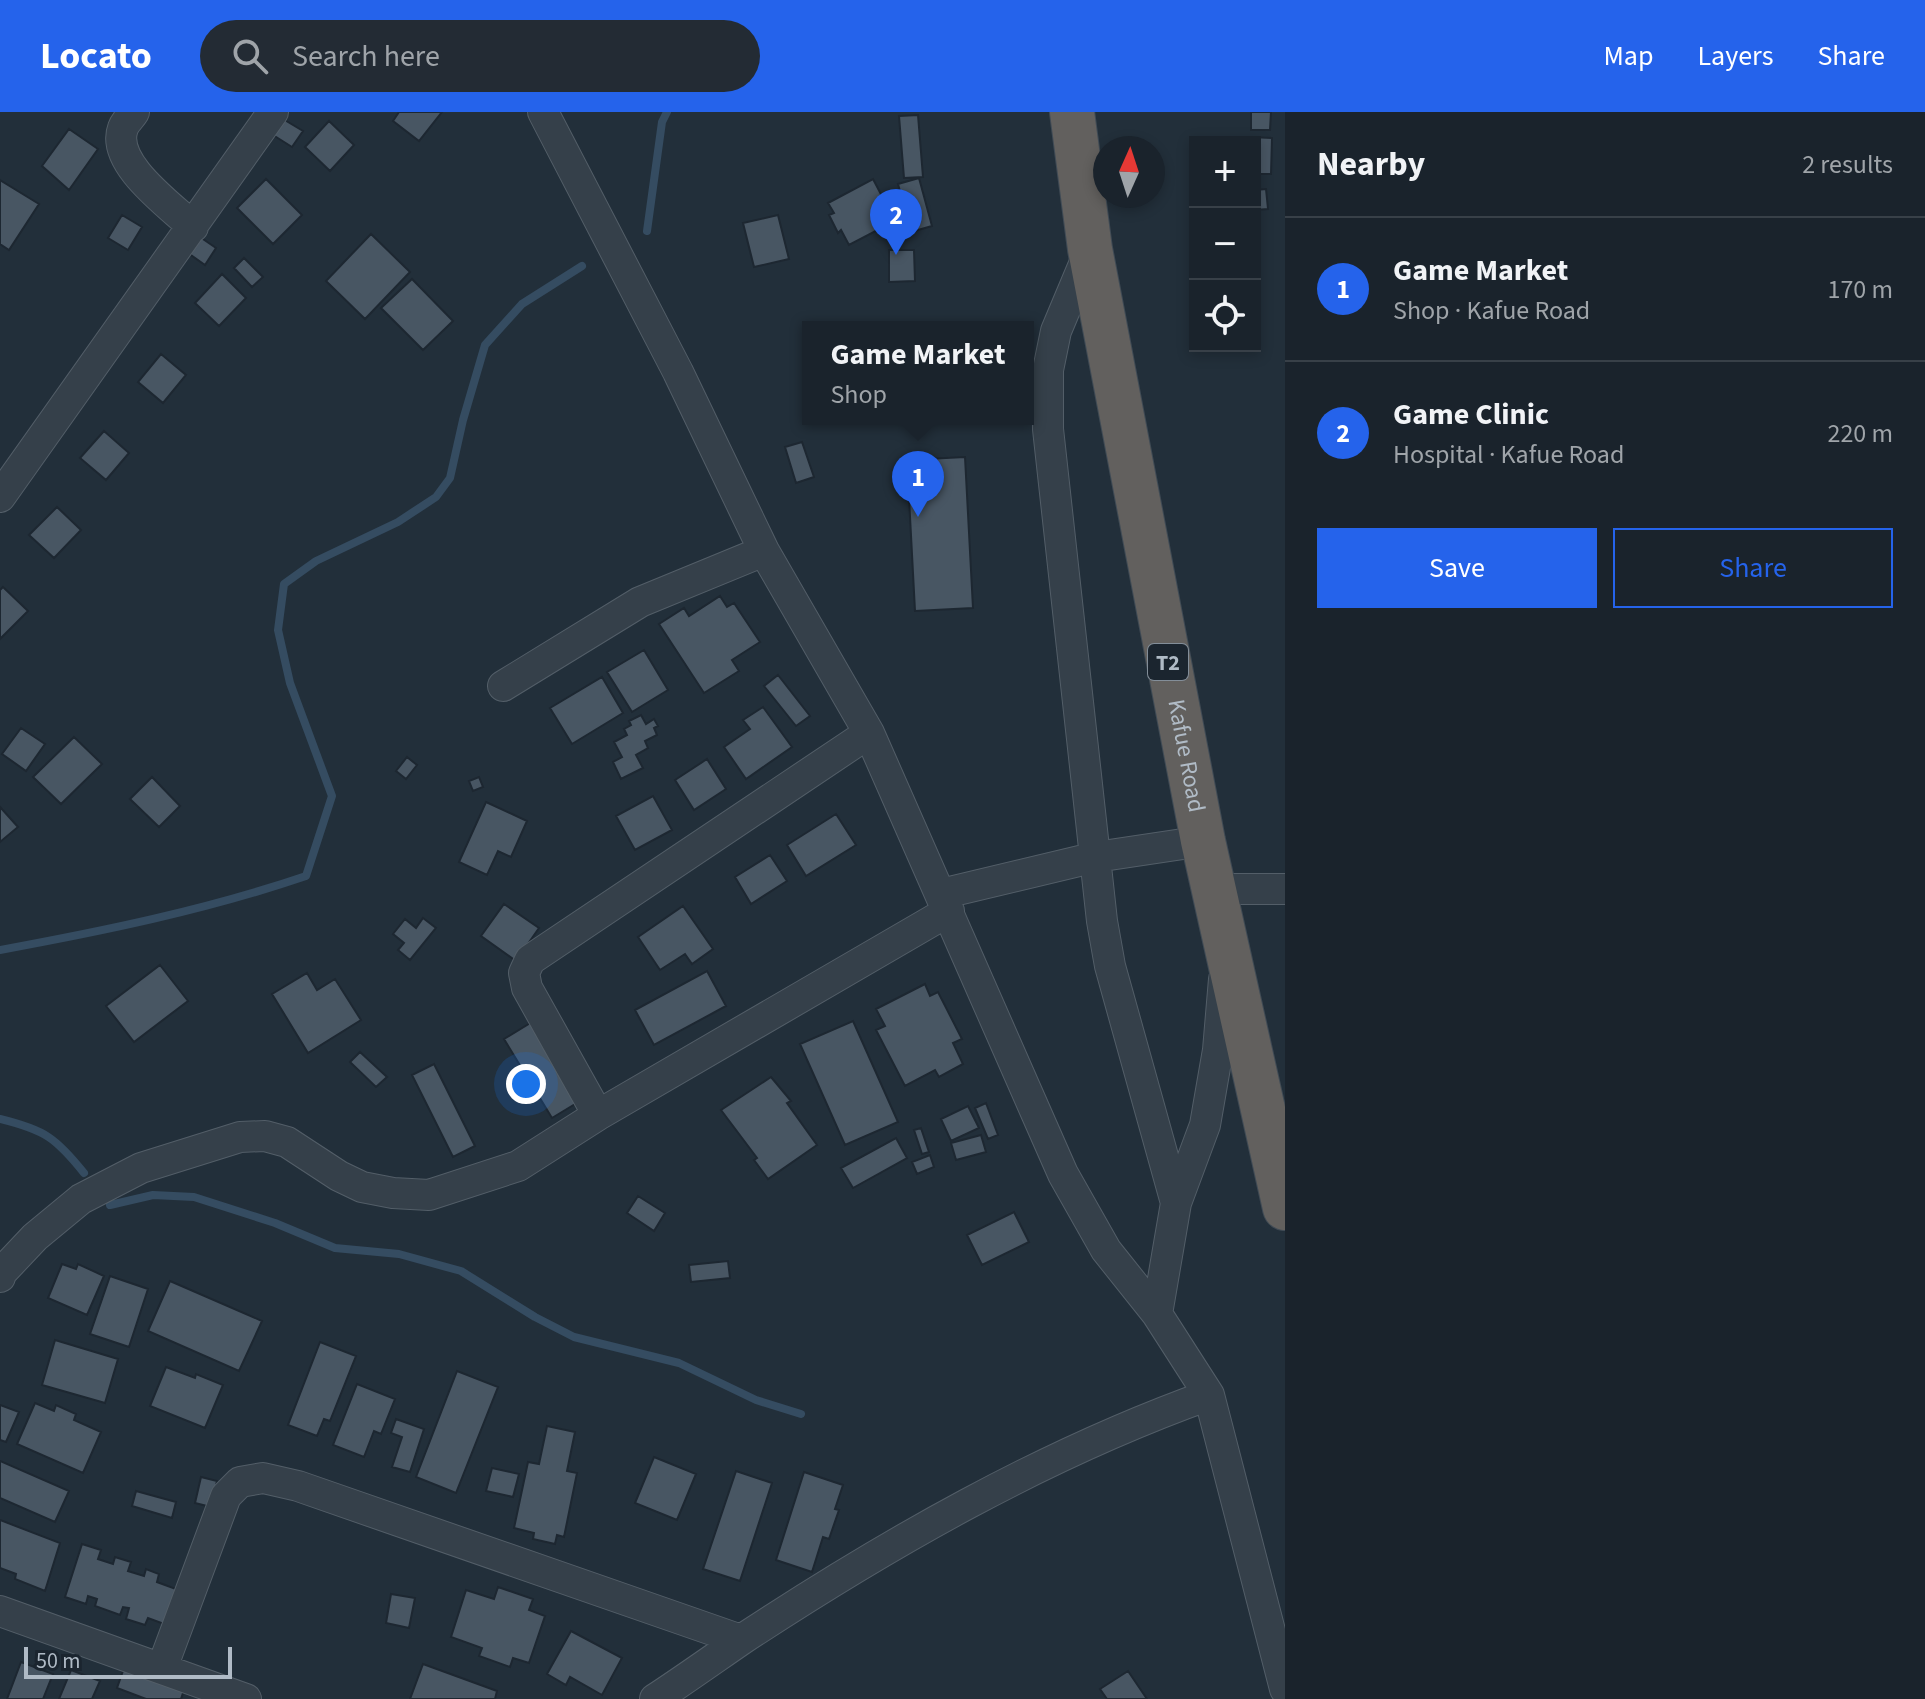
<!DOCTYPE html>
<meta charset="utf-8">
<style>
:root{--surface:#1a232c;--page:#232b34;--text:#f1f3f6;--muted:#9fa4a9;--line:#384048;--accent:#2563eb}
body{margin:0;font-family:"Source Sans 3",sans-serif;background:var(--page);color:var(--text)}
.controls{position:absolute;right:24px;top:24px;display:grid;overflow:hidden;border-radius:0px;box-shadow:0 4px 12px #0003}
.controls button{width:72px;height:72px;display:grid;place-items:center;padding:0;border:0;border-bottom:2px solid var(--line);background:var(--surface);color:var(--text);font:40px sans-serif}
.compass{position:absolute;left:1093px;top:24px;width:72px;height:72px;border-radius:50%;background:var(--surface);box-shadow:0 4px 12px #0003;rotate:3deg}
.scale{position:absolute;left:24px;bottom:20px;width:208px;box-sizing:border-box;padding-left:8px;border:4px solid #b0bbc6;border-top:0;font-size:22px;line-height:28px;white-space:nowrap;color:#b0bbc6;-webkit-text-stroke:6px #1b252f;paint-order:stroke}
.you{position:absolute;left:526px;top:972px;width:28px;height:28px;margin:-20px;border:6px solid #fff;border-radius:50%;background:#1a73e8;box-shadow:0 0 0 12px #1a73e833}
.badge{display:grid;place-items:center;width:52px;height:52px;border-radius:50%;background:var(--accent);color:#fff;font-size:26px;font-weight:700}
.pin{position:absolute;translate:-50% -66px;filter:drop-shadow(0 2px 4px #0008)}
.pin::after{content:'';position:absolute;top:42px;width:28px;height:24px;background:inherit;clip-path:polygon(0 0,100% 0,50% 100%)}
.popup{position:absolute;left:802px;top:209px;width:232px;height:104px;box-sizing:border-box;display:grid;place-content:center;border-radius:0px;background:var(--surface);filter:drop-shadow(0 2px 6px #0005);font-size:26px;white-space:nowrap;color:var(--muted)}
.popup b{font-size:30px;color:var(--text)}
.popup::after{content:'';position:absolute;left:50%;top:100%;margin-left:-16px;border:16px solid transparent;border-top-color:var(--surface)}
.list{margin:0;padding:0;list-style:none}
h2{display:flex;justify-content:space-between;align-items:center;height:104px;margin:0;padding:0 32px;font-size:34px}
h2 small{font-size:26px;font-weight:400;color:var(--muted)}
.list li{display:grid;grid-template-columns:52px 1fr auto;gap:24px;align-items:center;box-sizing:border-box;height:144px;padding:0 32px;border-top:2px solid var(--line)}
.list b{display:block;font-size:30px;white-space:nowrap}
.list p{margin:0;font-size:26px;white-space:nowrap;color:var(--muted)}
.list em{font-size:26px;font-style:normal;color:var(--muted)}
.actions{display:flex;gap:16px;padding:24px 32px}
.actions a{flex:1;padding:18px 0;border:2px solid var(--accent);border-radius:0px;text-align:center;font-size:28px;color:var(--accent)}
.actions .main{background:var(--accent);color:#fff}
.icon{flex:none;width:44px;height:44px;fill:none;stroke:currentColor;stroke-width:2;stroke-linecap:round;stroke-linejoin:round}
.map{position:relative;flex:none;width:1285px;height:1587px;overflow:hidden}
header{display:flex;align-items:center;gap:48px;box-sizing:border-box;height:112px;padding:0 40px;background:var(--accent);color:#fff}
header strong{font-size:38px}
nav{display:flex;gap:44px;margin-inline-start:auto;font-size:28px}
.search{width:560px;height:72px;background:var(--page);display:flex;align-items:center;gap:20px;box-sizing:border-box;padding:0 28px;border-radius:44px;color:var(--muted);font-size:30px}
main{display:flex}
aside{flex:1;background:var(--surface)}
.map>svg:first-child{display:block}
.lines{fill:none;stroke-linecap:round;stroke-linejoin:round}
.stream{stroke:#354c61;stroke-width:8}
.building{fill:#485663;stroke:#1d2731;stroke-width:2}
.minor-casing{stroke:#535e68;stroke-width:32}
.trunk-casing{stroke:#404b55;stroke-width:46}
.minor{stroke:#35404a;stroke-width:30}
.trunk{stroke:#62605e;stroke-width:44}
.labels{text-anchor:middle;stroke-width:8;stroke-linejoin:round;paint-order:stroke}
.shield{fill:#1b252f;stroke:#838e99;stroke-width:2}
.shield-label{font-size:22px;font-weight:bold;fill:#b0bbc6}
.street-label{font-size:24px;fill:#b0bbc6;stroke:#1b252f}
</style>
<header>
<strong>Locato</strong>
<div class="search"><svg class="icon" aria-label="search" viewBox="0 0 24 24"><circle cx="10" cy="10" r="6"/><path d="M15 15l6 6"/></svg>Search here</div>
<nav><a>Map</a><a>Layers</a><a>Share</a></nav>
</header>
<main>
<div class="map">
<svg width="1285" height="1587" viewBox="0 0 1285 1587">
<rect width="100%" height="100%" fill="#222f3a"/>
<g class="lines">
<path class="stream" d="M647,119l15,-109 5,-10
M0,838c103,-19 206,-40 306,-74l26,-80 -42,-113 -12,-53 6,-46 32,-23 82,-39 38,-25 14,-19 13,-58 22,-75 37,-41 60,-38
M0,1007c45,11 56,19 84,54
M110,1093l43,-10 41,2 81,26 60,25 64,6 62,17 74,46 39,20 105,26 77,37 45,14"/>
</g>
<path class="building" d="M399,0h43l-23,29 -26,-20z
M1251,0h20l-1,18h-19z
M918,3l5,62 -19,1 -5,-62z
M283,7l20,12 -11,16 -19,-12z
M329,9l25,24 -24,26 -25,-24z
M69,17l29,20 -29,41 -27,-24z
M1251,25l21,1 -1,36h-16v-32h-4z
M919,66l13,48 -21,6 -13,-48z
M266,67l36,36 -29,29 -36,-36z
M873,67l22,42 -46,24 -8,-15 -3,3 -9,-18 5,-2 -6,-10z
M0,68l39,24 -30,46 -9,-6z
M1266,77l2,20 -13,1v-20z
M122,103l20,12 -14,23 -20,-12z
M778,103l11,44 -35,8 -11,-44z
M371,122l39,38 -45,47 -39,-38z
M200,125l16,11 -11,17 -17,-12z
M889,138h25l1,31 -26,1z
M244,146l19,19 -11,10 -18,-19z
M222,162l24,24 -27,28 -24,-23z
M412,167l41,42 -30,29 -42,-42z
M161,242l25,21 -23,28 -25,-21z
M104,319l25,22 -23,27 -26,-22z
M802,330l12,35 -18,6 -11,-36z
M965,345l8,151 -58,3 -8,-151z
M57,395l24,23 -27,28 -25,-23z
M3,475l25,24 -28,28v-49z
M720,484l7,11 7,-4 26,39 -28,18 7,11 -35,22 -45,-69 25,-16 5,8z
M644,538l24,40 -36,22 -25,-40z
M778,563l32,41 -14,10 -32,-40z
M602,565l21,36 -51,31 -22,-36z
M763,595l29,40 -46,32 -22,-32 26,-18 -7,-9z
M641,603l5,9 8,-5 4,7 -4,2 3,7 -12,6 3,7 -12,7 7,13 -22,11 -8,-17 9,-5 -8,-15 13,-7 -3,-6 7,-4 -2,-4z
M21,616l24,16 -19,27 -24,-17z
M74,625l28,27 -41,40 -28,-27z
M407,645l10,8 -11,14 -10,-8z
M707,647l19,30 -32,21 -19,-30z
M152,665l28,29 -21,21 -29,-28z
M479,665l4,10 -10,4 -4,-10z
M653,684l19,34 -37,20 -19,-34z
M486,690l41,19 -16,36 -13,-6 -11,24 -28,-13z
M0,695l18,20 -18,15z
M836,702l20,31 -50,31 -19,-31z
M770,743l17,26 -36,23 -16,-27z
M504,792l35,24 -23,33 -35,-25z
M683,794l30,43 -21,15 -7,-10 -25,16 -22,-33z
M423,806l13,10 -26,32 -12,-10 6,-7 -11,-9 12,-15 11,9z
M160,853l28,36 -54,41 -28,-36z
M707,859l19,35 -72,39 -19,-35z
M307,861l10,17 18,-11 26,41 -53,33 -36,-59z
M925,872l5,12 8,-4 24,47 -9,4 10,21 -24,13 -4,-7 -30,16 -29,-56 9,-4 -9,-17z
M853,909l45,101 -53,23 -45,-101z
M532,910l48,79 -28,17 -48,-79z
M360,940l27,25 -11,10 -26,-25z
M434,952l41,82 -22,11 -41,-82z
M771,965l20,24 -4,2 30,42 -49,34 -14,-19 3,-2 -36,-48z
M986,991l12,32 -10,4 -13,-31z
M968,994l11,22 -28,13 -10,-22z
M921,1016l8,24 -7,2 -8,-24z
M981,1023l5,17 -30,8 -5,-17z
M896,1026l11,20 -54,30 -12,-20z
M930,1043l4,12 -17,7 -5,-12z
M638,1084l27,17 -11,18 -27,-18z
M1014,1100l15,30 -47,23 -15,-30z
M728,1149l2,17 -39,4 -2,-17z
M62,1152l14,5 2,-5 26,12 -17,39 -39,-17z
M110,1164l38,13 -19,58 -39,-13z
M170,1169l92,40 -23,50 -91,-40z
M55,1228l63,19 -13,44 -63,-18z
M320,1230l36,14 -26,65 -6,-2 -7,17 -29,-11z
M166,1255l29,11 1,-4 27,11 -18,43 -55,-22z
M457,1259l41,16 -42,106 -40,-16z
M357,1272l38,15 -14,35 -7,-3 -10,26 -31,-12z
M35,1291l19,8 2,-6 20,9 -2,6 27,12 -18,41 -66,-29z
M0,1293l19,7 -13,30 -6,-2z
M396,1307l28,10 -14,43 -18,-5 10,-30 -11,-4z
M547,1314l28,6 -8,39 10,2 -13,64 -7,-2 -2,9 -22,-5 1,-6 -20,-5 14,-66 11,2z
M654,1345l42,17 -19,46 -42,-17z
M0,1349l69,30 -14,31 -55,-24z
M492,1356l27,6 -6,23 -27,-6z
M736,1359l36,12 -32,98 -37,-12z
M804,1360l39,13 -8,24 4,1 -10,29 -6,-2 -11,35 -36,-12z
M201,1365l16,4 -6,26 -16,-4z
M136,1379l40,11 -4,16 -40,-12z
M0,1408l60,23 -15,48 -30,-12 1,-5 -16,-6z
M82,1432l19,6 -3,9 15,5 2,-7 16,5 -3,9 16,5 2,-7 13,5 -2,8 19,7 -12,35 -16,-6 -3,7 -19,-6 3,-11 -6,-1 -3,8 -25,-9 2,-7 -9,-3 -2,8 -21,-7z
M498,1475l35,12 -4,11 16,6 -16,47 -16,-5 -3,9 -31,-11 3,-8 -31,-11 15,-47 28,9z
M391,1482l24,4 -6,30 -23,-5z
M571,1519l51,27 -20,37 -32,-18 -4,8 -19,-11z
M21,1550l32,12 -10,25h-36z
M423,1552l74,27 -2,8h-85z
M124,1556l60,22 -3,9h-35l-29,-11z
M71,1558l29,11 -8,18h-33z
M1128,1559l19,28h-40l-7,-10z"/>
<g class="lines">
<g class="minor-casing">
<path id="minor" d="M134,0c-3,5 -9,10 -11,16 -13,35 47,77 70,99
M543,0l135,260 86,179 105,182 194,441 43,76 51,64 52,81 76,294
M1090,138l-34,81 -8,39v59l54,492 8,45 66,237
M0,385l273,-385
M503,574l137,-84 124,-51
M1214,777h71
M941,782l155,-37 107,-16
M598,1003l-71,-127 -3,-15 6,-13 339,-227
M0,1165l1,-4 34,-36 46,-38 60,-31 99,-31 25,-1 22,6 52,34 23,11 31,6 36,2 89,-29 80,-51 351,-204
M1157,1202l19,-111 29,-78 13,-75 6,-71
M0,1499l246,88
M162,1556l64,-172 14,-14 23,-4 35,8 443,154
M655,1587c29,-19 57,-39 86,-59 146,-96 303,-186 468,-245"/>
</g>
<g class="trunk-casing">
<g id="trunk">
<path id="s1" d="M1072,0l18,137 113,592 82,367"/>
</g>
</g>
<use href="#minor" class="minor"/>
<use href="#trunk" class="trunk"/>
</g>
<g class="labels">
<rect class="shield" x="1148" y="532" width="40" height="36" rx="6"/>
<g class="shield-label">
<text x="1168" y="558">T2</text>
</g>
<g class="street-label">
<text dy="8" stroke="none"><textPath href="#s1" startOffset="654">Kafue Road</textPath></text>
</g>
</g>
</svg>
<div class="controls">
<button>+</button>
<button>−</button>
<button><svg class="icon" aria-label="locate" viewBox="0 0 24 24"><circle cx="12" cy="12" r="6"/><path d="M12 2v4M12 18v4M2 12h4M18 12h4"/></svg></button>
</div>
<svg class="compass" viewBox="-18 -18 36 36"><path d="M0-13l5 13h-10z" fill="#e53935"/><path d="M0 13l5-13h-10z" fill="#9fa4a9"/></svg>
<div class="scale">50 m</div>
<div class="you"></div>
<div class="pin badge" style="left:918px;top:405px">1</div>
<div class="popup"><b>Game Market</b>Shop</div>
<div class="pin badge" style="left:896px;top:143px">2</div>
</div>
<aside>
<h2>Nearby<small>2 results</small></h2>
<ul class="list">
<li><span class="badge">1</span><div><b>Game Market</b><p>Shop · Kafue Road</p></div><em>170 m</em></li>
<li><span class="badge">2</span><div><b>Game Clinic</b><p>Hospital · Kafue Road</p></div><em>220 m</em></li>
</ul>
<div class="actions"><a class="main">Save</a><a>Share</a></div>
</aside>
</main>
